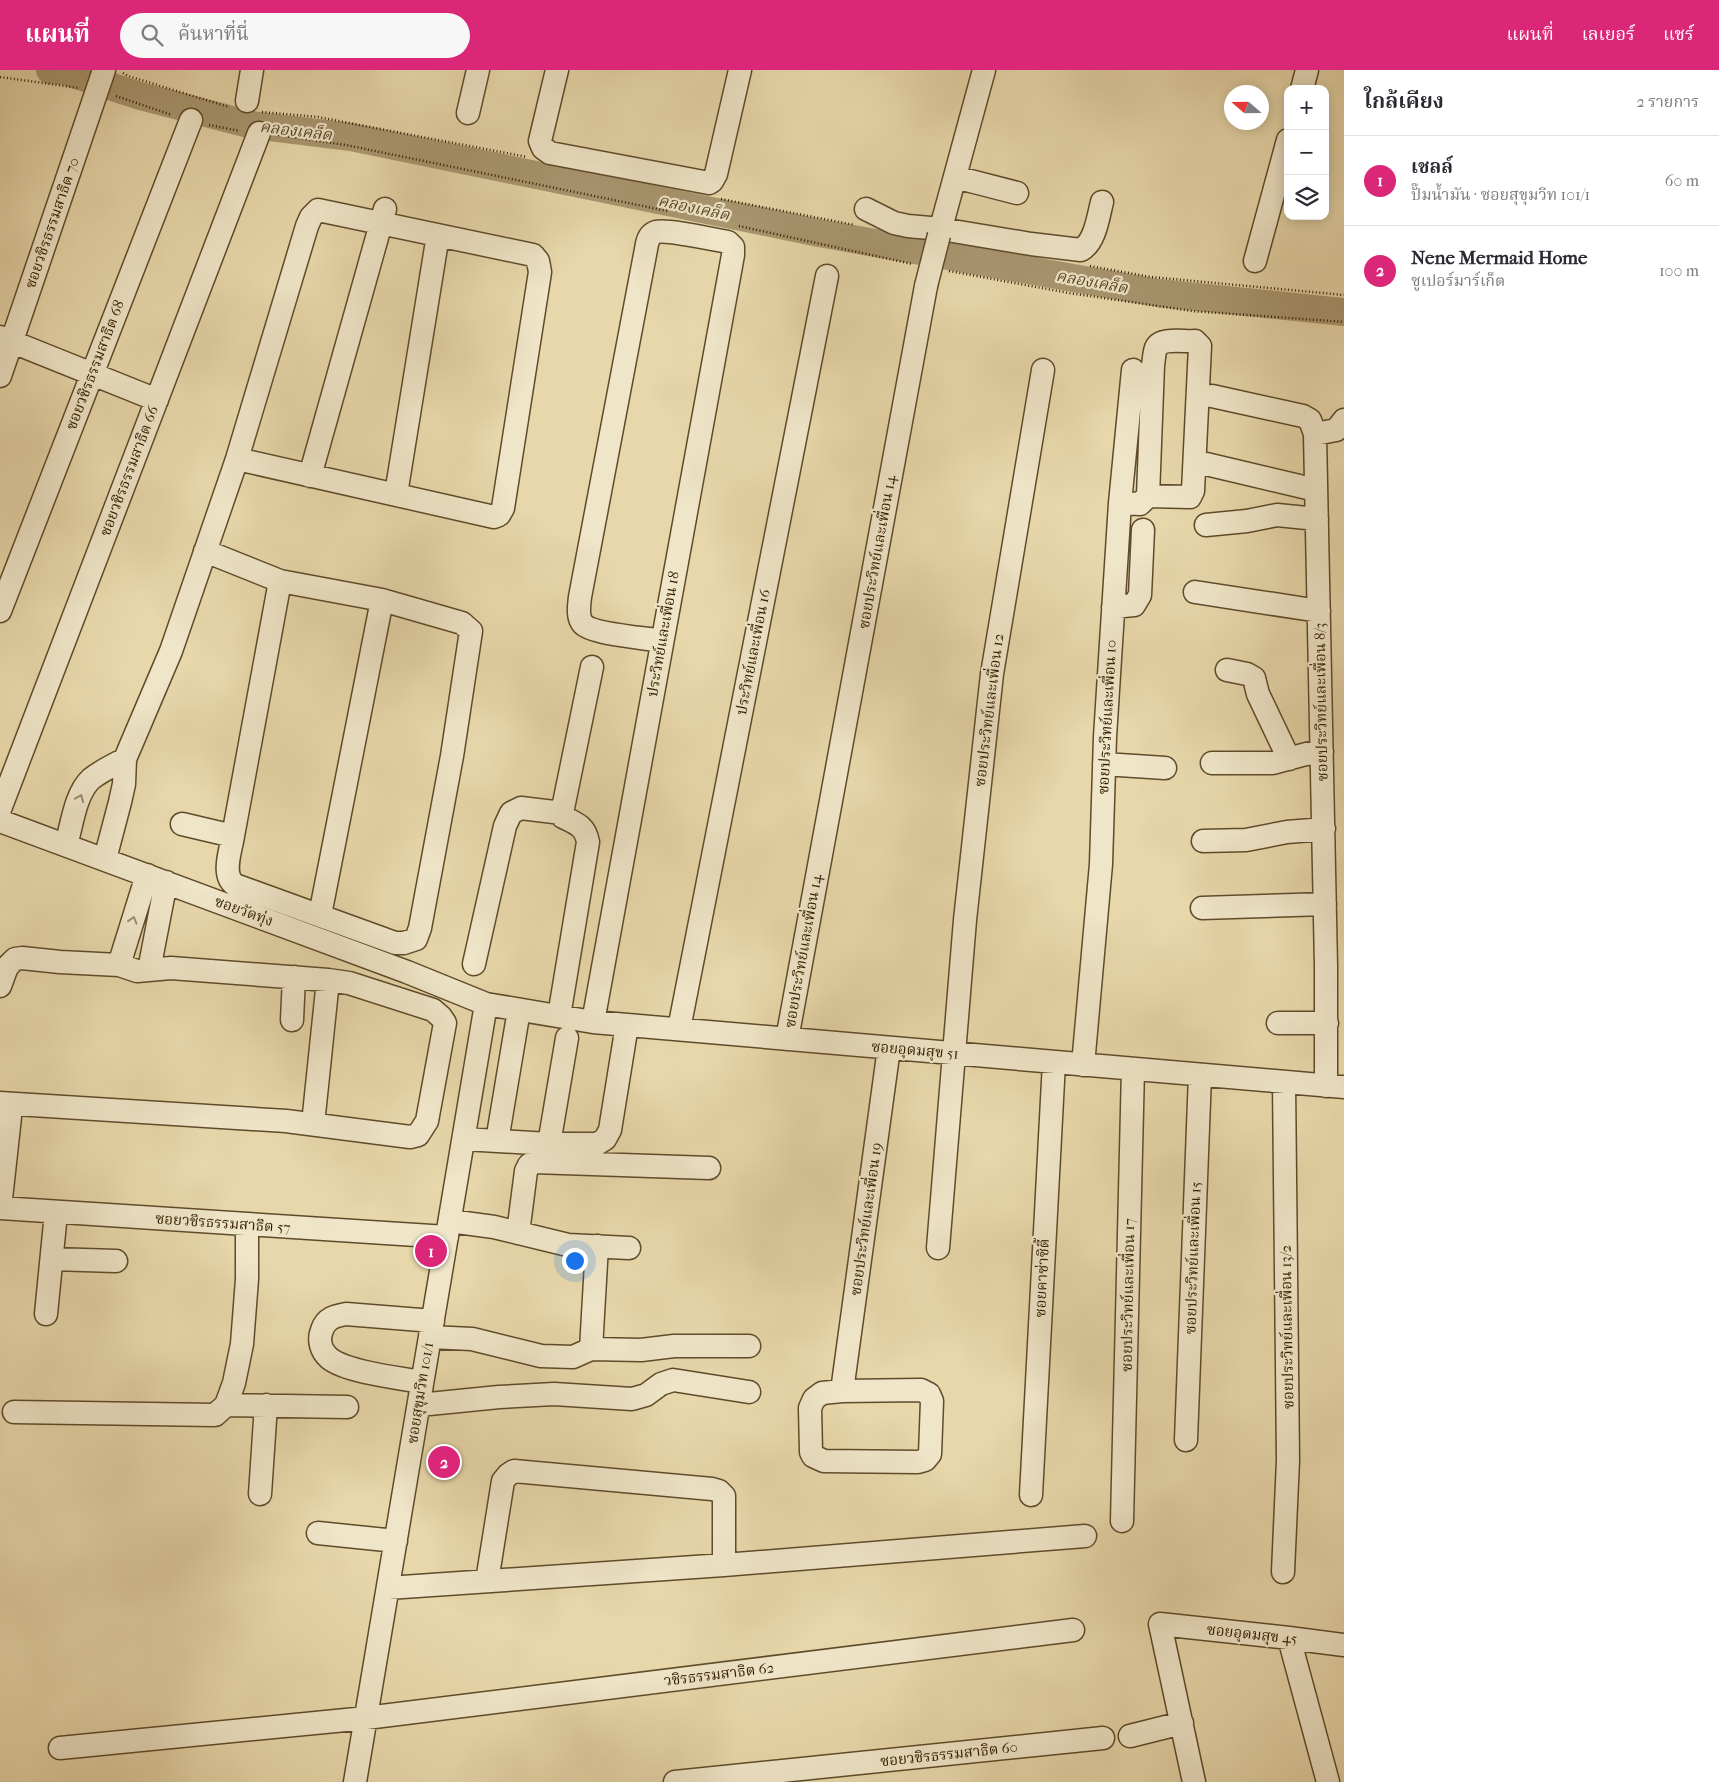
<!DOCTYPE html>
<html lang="th">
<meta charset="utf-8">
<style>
:root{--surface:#fff;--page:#f7f7f7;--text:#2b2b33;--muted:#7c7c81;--line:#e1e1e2;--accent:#db2777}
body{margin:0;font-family:"IM FELL French Canon","Noto Serif Thai",serif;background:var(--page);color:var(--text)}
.controls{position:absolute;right:15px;top:15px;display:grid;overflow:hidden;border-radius:10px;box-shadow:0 2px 12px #0003}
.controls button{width:45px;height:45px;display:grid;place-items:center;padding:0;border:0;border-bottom:1px solid var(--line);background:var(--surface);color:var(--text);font:25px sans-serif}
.compass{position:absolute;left:1224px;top:15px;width:45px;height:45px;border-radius:50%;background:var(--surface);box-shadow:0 2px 12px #0003;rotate:290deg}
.you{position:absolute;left:574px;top:1190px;width:18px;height:18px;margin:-12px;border:4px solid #fff;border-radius:50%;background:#1a73e8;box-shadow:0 0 0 8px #1a73e833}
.badge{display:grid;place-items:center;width:32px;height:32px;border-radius:50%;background:var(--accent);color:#fff;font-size:16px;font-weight:700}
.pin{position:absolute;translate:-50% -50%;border:2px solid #fff;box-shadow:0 1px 5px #0006}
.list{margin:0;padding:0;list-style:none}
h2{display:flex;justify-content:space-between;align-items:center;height:65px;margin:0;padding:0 20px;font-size:21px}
h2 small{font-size:16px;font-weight:400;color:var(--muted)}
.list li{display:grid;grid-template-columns:32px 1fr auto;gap:15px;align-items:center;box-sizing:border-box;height:90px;padding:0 20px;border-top:1px solid var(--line)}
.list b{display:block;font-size:19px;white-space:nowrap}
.list p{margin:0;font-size:16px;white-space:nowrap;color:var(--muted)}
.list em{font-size:16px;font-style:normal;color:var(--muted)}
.icon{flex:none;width:28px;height:28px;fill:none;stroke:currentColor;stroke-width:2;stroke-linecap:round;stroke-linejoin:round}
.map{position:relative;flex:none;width:1344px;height:1712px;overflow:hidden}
header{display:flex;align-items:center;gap:30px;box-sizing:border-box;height:70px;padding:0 25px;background:var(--accent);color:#fff}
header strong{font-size:24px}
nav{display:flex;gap:28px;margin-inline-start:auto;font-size:18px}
.search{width:350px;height:45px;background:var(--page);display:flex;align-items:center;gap:12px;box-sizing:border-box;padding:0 18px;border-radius:28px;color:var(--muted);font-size:19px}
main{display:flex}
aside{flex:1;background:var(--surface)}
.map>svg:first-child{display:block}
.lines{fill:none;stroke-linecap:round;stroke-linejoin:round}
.river{stroke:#a99770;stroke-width:28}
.minor-casing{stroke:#5f4b2a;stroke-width:25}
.path{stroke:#321c00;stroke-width:2.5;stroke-dasharray:1 2.5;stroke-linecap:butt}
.minor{stroke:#efe5c8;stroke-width:22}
.minor-bridge-casing{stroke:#5f4b2a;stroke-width:25;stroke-linecap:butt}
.minor-bridge{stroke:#efe5c8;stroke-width:22}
.oneway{stroke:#9a8b6e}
.labels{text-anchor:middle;stroke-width:4.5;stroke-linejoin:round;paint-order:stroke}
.street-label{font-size:15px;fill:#321c00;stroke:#efe5c8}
.water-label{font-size:16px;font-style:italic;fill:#5c4727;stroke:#efe5c8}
</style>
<header>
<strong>แผนที่</strong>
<div class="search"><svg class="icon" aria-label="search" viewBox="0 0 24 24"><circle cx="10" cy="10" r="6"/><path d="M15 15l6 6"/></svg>ค้นหาที่นี่</div>
<nav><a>แผนที่</a><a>เลเยอร์</a><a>แชร์</a></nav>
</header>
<main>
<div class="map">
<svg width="1344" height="1712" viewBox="0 0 1344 1712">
<rect width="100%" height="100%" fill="#e7d7aa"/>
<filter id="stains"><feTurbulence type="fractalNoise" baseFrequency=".004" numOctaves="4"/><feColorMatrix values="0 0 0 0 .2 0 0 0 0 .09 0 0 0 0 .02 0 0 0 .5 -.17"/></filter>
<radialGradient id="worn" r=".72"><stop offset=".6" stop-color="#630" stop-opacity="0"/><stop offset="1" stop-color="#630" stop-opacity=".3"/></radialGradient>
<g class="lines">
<path class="river" d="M50,0l14,1 76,25 112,29 99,12 468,96 339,60 186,19"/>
<g class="minor-casing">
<path id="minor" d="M557,0l-17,71 3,7 7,5 159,30 3,-2 4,-7 24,-104
M1302,19l5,-19
M247,31l5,-31
M468,43l10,-43
M955,107l62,16
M866,139l28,14 14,3 33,3 90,15 50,6c14,-8 17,-32 21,-48
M939,165l45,-165
M1255,191l33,-121
M0,267l157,63
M0,306l104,-306
M1212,326l91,20 7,4 5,14 11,532v120
M1315,364l21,-4 8,-10
M1206,394l110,26
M310,406l75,-267
M396,424l42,-259
M1120,433l20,1 8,-8 5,-131c1,-5 1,-12 3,-17 4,-11 29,-6 39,-7l5,5 -7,145 -3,6 -42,-1
M1206,455l41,-4 30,-6 40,4
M205,481l75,30 102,19 80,23 9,8 -19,125 -32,172 -4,11 -12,4h-9l-160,-58c-14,-10 -4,-35 -2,-49l47,-255
M1195,522l124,19
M1113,537l21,-2 6,-10 3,-65
M0,541l191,-491
M1227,600l20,4 7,4 4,16 31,65
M1212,693h61l33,-9 16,-2
M1104,694l61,4
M0,739l259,-676
M0,751l407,151 79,32 107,18 751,65
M182,754l51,12
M1203,771l43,-1 41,-8 37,-3
M66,775c6,-20 9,-51 25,-66 10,-8 23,-14 34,-20
M105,789l15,-57 4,-18 1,-25 46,-108 66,-192 70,-233 4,-9 7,-7 215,45 5,6 2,11 -37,236 -4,7 -5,2 -257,-58
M1202,838l123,-4
M320,845l62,-315
M474,894l31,-138 6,-13 10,-5 41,5
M119,895l28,-90
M149,900l17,-88
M0,916l7,-19 8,-8 7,-1 38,4 59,3 18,6 34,-3 157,12 21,3 84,27 8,7 4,6 -18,98 -9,14 -8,2 -124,-16 -286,-18
M559,946l29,-174c-3,-16 -11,-18 -25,-25l-1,-4 30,-146
M292,950l2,-43
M593,952l140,-767v-8l-5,-5c-13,-2 -60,-13 -72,-10 -6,2 -8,7 -9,12l-67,353c-1,9 -3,20 3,27 9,10 63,14 79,17
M1278,953h49
M679,959l148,-753
M787,969l139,-753
M1083,995l18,-201 4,-127 15,-234 13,-133
M313,1054l15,-144
M464,1069l85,5h48l8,-5 5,-9 17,-105
M497,1071l22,-131
M549,1074l18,-106
M0,1138l447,29
M0,1138l10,-91
M450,1151l44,6 74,18 61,3
M518,1163l8,-62 3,-6 5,-3 175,6
M938,1178l27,-328 27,-246 51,-304
M52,1189l64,2
M46,1244l10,-101
M430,1267l42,2 69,17 32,1 18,-8 50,1 33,-4h75
M591,1279l6,-103
M422,1312c-23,-4 -76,-10 -93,-24 -8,-7 -11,-18 -7,-28 4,-12 13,-14 24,-16l87,7
M921,1320l8,4 3,7 -2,53 -5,6 -7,2 -94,-1 -11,-5 -2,-4 -1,-44 4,-9 8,-6 20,-2z
M842,1321l47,-343
M226,1335l121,2
M419,1335l80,-8 55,-3 78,5 14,-4 15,-11 12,-4 76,12
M14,1342l201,3 11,-10 8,-22 8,-39 5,-65v-54
M1186,1370l14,-365
M260,1424l6,-89
M1031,1425l23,-433
M1122,1451l11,-452
M318,1463l78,8
M1283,1502l5,-112 -4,-378
M487,1511l16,-100 5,-6 6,-4 198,18 7,2 5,5v69
M388,1518l336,-23 361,-29
M1289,1568l39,144
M1130,1666l52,-13
M60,1678l306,-30 707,-88
M355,1712l131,-778
M675,1712l428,-44
M1194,1712l-34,-158 129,14 55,7"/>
</g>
<path class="path" d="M123,3l5,3 101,31
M0,7l79,11
M116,26l56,19
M262,42l56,5 209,40
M209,55l31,6
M278,65l68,10 321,66
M721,129l134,26
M739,156l173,38
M1090,196l61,11 193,18
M949,201l120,22 123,18 152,11"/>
<use href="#minor" class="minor"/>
<g class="minor-bridge-casing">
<path id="minor-bridge" d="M926,216l13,-51"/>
</g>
<use href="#minor-bridge" class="minor-bridge"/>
</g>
<defs><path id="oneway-chevron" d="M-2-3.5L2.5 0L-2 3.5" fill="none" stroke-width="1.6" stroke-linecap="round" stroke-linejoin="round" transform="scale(1.25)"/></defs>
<g class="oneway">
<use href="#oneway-chevron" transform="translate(80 728) rotate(-68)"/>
<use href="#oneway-chevron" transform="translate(133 850) rotate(-73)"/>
</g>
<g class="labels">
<g class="street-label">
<text transform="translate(52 153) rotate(-71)" y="5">ซอยวชิรธรรมสาธิต 70</text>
<text transform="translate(95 295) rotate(-69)" y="5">ซอยวชิรธรรมสาธิต 68</text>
<text transform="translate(129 401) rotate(-69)" y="5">ซอยวชิรธรรมสาธิต 66</text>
<text transform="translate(877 482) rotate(-80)" y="5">ซอยประวิทย์และเพื่อน 14</text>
<text transform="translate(663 564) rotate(-80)" y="5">ประวิทย์และเพื่อน 18</text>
<text transform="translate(753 582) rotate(-79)" y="5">ประวิทย์และเพื่อน 16</text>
<text transform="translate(1321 632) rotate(-91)" y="5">ซอยประวิทย์และเพื่อน 8/3</text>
<text transform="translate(989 640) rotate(-83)" y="5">ซอยประวิทย์และเพื่อน 12</text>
<text transform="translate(1107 647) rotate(-87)" y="5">ซอยประวิทย์และเพื่อน 10</text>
<text transform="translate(244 841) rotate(20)" y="5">ซอยวัดทุ่ง</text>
<text transform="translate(803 881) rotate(-80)" y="5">ซอยประวิทย์และเพื่อน 14</text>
<text transform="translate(915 980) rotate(5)" y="5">ซอยอุดมสุข 51</text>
<text transform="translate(866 1149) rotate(-82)" y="5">ซอยประวิทย์และเพื่อน 19</text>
<text transform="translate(223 1153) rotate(4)" y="5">ซอยวชิรธรรมสาธิต 57</text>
<text transform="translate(1193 1188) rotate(-88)" y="5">ซอยประวิทย์และเพื่อน 15</text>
<text transform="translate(1042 1208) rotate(-87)" y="5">ซอยคาซ่าซิตี้</text>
<text transform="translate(1128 1225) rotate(-89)" y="5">ซอยประวิทย์และเพื่อน 17</text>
<text transform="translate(1287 1257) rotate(-91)" y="5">ซอยประวิทย์และเพื่อน 13/2</text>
<text transform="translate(420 1323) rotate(-81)" y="5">ซอยสุขุมวิท 101/1</text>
<text transform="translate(1252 1564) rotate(6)" y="5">ซอยอุดมสุข 45</text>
<text transform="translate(719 1604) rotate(-7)" y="5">วชิรธรรมสาธิต 62</text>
<text transform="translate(949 1684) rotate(-6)" y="5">ซอยวชิรธรรมสาธิต 60</text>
</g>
<g class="water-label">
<text transform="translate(296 60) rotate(7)" y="6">คลองเคล็ด</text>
<text transform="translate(694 137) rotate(12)" y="6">คลองเคล็ด</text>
<text transform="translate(1092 211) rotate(10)" y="6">คลองเคล็ด</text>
</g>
</g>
<rect width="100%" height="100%" filter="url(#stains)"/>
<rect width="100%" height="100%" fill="url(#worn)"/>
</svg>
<div class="controls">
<button>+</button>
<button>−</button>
<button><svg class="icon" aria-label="layers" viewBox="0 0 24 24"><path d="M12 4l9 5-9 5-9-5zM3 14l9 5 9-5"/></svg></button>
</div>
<svg class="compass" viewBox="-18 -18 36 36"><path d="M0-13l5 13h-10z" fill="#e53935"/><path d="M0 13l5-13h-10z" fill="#7c7c81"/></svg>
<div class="you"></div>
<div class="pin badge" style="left:431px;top:1181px">1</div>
<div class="pin badge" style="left:444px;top:1392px">2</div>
</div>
<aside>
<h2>ใกล้เคียง<small>2 รายการ</small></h2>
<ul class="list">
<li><span class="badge">1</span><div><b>เชลล์</b><p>ปั๊มน้ำมัน · ซอยสุขุมวิท 101/1</p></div><em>60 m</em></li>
<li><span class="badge">2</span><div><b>Nene Mermaid Home</b><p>ซูเปอร์มาร์เก็ต</p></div><em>100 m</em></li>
</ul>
</aside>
</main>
